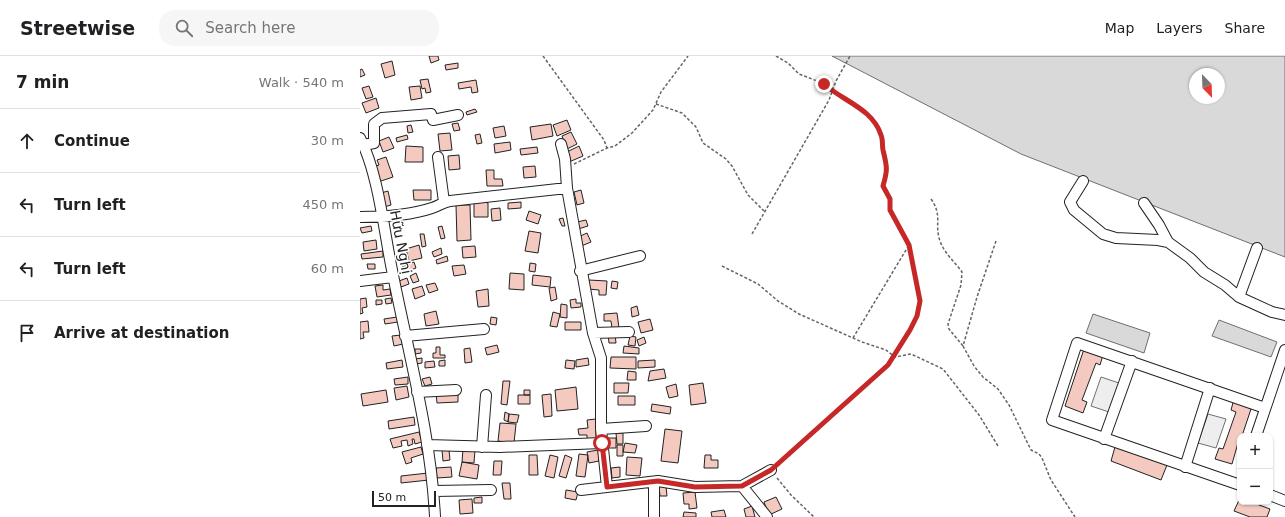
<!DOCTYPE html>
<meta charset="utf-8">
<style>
:root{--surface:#fff;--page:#f6f6f6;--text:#202124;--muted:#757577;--line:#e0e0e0}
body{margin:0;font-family:"DejaVu Sans",sans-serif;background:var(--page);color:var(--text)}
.controls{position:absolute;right:12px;bottom:12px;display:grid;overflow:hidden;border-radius:8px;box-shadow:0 1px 3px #0004}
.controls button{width:36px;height:36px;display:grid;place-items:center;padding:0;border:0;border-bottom:1px solid var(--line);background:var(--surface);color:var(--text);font:20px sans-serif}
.compass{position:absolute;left:829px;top:12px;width:36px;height:36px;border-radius:50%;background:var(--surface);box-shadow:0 1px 3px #0004;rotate:157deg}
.scale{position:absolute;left:12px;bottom:10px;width:64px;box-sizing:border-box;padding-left:4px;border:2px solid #222;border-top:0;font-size:11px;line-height:14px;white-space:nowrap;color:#222;-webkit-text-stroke:3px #fff;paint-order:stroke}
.stop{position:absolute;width:12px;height:12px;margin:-9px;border:3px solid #c62828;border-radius:50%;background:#fff}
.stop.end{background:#c62828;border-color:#fff;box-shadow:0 1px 4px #0008}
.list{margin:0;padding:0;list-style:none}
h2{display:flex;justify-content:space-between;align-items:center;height:52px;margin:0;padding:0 16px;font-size:17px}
h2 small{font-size:13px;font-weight:400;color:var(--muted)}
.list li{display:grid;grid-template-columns:26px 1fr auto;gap:12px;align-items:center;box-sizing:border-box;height:64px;padding:0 16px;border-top:1px solid var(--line)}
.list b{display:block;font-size:15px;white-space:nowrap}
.list em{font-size:13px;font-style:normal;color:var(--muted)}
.icon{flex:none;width:22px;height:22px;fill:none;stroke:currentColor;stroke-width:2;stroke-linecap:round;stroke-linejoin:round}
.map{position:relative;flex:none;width:925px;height:461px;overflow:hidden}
header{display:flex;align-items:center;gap:24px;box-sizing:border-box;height:56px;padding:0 20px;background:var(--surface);border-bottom:1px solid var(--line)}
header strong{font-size:19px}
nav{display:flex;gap:22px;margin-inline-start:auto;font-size:14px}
.search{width:280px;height:36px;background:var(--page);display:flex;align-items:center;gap:10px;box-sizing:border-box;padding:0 14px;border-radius:16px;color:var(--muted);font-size:15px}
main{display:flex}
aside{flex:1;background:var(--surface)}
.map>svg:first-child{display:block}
.green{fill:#eee;stroke:#6f6f6f}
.water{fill:#d9d9d9;stroke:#6f6f6f;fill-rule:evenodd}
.building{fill:#f3c9c0;stroke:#222}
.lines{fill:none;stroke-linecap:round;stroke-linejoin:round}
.minor-casing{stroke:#222;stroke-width:12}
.path{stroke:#646464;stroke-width:1.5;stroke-dasharray:3 2;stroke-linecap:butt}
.minor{stroke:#fff;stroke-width:10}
.route{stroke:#c62828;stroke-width:5}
.labels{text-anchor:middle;stroke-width:3;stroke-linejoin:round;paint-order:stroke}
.street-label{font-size:14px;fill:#222;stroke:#fff}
</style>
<header>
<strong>Streetwise</strong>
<div class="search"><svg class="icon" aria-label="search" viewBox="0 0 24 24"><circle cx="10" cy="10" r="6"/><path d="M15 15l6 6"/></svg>Search here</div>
<nav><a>Map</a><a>Layers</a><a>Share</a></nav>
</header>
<main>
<aside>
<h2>7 min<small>Walk · 540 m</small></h2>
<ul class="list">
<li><svg class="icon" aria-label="ahead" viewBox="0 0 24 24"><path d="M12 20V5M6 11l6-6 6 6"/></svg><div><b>Continue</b></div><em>30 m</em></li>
<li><svg class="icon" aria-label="left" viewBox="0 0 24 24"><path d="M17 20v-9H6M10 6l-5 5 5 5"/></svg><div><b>Turn left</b></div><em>450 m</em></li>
<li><svg class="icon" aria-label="left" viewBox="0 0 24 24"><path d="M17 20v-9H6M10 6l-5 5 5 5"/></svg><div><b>Turn left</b></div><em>60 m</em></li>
<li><svg class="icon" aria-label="arrive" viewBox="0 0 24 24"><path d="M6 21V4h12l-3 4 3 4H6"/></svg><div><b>Arrive at destination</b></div></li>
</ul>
</aside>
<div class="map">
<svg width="925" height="461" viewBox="0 0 925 461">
<rect width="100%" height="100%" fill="#fff"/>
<path class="green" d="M741,321l18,6 -10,29 -18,-6z
M848,358l18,5 -10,29 -18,-5z"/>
<path class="water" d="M472,0h453v201l-264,-103zM835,18h24v24h-24z
M733,258l57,19 -6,20 -58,-20z
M859,264l58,22 -6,15 -59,-21z"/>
<path class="building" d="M69,0h9l1,4 -8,3z
M32,5l3,14 -10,3 -4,-14z
M98,7v5l-12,2 -1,-5z
M2,13l3,6 -5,2v-7z
M68,23l3,13 -5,1 -1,-5 -3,1 -2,-9z
M116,24l2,12 -6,1 -1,-6 -12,2 -1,-6z
M9,30l4,11 -7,2 -4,-11z
M60,30l2,12 -11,2 -2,-13z
M16,42l3,10 -13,5 -4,-10z
M115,53l2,3 -10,3 -1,-3z
M207,64l4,10 -14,6 -4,-11z
M98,67l2,7 -6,1 -2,-7z
M191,68l2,12 -21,4 -2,-13z
M51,69l2,7 -5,1 -1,-7z
M144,70l2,10 -11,2 -2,-10z
M211,76l6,12 -10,5 -5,-13z
M90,77l2,17 -12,1 -2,-17z
M120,78l2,9 -5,1 -2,-9z
M47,79l1,4 -11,3 -1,-4z
M29,81l5,11 -11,4 -4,-11z
M150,86l1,8 -16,3 -1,-9z
M46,90l17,1v15h-18z
M219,90l4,10 -14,6 -4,-9z
M177,91l1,6 -17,2 -1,-6z
M99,99l1,14 -11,1 -1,-14z
M26,101l7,20 -15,5 -5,-15 6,-2 -2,-5z
M175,110l1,11 -12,1 -1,-11z
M126,114h8v9h8l1,7h-16z
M53,134h18v10h-17z
M221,134l3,13 -7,2 -3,-13z
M28,135l3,14 -7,2 -3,-14z
M121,145l7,2v14h-14v-14z
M161,146v6l-13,1v-6z
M96,149h14l1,35 -14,1z
M140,152l1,12 -9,1 -1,-12z
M169,155l12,4 -3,9 -12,-4z
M203,162l2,8h-3l-3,-7z
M226,164l2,6 -10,3 -1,-7z
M11,170l1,5 -10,2 -2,-5z
M82,170l3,12 -4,1 -3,-12z
M169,175l12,2 -3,20 -13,-2z
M227,177l4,9 -12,5 -3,-9z
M60,178h4l2,12 -4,1z
M16,184l1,9 -13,2 -1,-9z
M59,189l3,13 -13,3 -3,-12z
M115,190l1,11 -13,1 -1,-11z
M81,192l1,6 -8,3 -2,-5z
M23,195v6l-21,2 -1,-5z
M87,200l1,5 -11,3 -1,-4z
M54,206l2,6 -12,5 -2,-6z
M170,207l6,1 -1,8 -6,-1z
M7,208h8v5h-7z
M104,209l2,9 -12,2 -2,-10z
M56,217l3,8 -6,2 -3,-7z
M150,217l14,1v16l-15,-1z
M173,219l18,2 -1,10 -18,-2z
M47,222l2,6 -8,3 -2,-6z
M229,224l18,1 -1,14h-7v-5l-11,-1z
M252,225l6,1 -1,7 -6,-1z
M75,227l3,7 -9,3 -3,-8z
M23,229v5l7,-1 1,6 -14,2 -2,-11z
M62,230l3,9 -10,4 -3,-10z
M195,231l2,12 -6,2 -2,-13z
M128,233l1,17 -11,1 -2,-16z
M6,242l1,9 -5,1 1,5 -3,1v-15z
M31,242l1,5 -6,1 -1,-5z
M216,243v4h5v4l-10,1 -1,-8z
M16,244h6v4l-6,1z
M201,248l6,1v13l-7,-1z
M277,250l2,9 -7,2 -1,-9z
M76,255l3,13 -13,2 -2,-12z
M193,256l7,2 -3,13 -7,-1z
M257,257l2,15h-7l-1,-7h-7v-7z
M37,261l1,5 -13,2 -1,-5z
M131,261l6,1 -1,7 -6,-1z
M290,263l3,11 -12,3 -3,-11z
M8,265l1,11h-6l1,6 -4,1v-17z
M205,266h16v8h-16z
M248,278h7l1,9h-7z
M41,279l2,9 -9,2 -2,-10z
M270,280l6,1 -1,9 -7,-1z
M284,281l2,6 -7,3 -2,-6z
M137,289l2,7 -12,3 -2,-7z
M264,290l15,2v6l-16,-1z
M76,291h4v8h5v3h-12v-5h3z
M110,292l2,14 -7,1 -1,-14z
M55,293h6v4l-6,1z
M724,293l19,6 -3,10 -4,-2 -14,37 5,2 -4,11 -18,-7z
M251,301h25v12l-26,-1z
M62,302v5l-6,1 -1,-5z
M228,302l1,7 -13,2v-7z
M42,304l1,7 -16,2 -1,-6z
M85,304v6h-6v-5z
M206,304l9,1 -1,8 -9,-1z
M295,304v7l-17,1v-7z
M74,305l1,6 -10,1v-6z
M304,313l2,9 -18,3 2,-10z
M268,315l8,1v8h-9z
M48,321v7l-13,1 -1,-6z
M70,321l2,7 -7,2 -3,-7z
M143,325h7l-3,24 -6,-1z
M254,327h15l-1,10h-14z
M343,327l3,20 -15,2 -2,-20z
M316,328l2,12 -9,2 -3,-11z
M47,330l2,11 -13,3 -2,-12z
M216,331l2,22 -21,2 -2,-21z
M26,334l2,12 -25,4 -2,-12z
M164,334h6v5h-6z
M98,336v10l-21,1 -1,-10z
M191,338l1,22 -8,1 -2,-22z
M158,339h12v9h-12z
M258,340h17v9h-17z
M874,343l18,7 -10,30h-2l-8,28 -17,-5 4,-11 4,1 13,-37 -5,-2z
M292,348l19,3 -1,7 -19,-3z
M145,356l4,2 -1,8 -4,-2z
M149,358l10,1 -2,8 -9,-1z
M54,361l1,8 -26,4 -1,-8z
M236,363v20h-9v-4h-8l-1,-6 10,-1 -1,-8z
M140,367l16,1 -2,19 -16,-2z
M305,373l17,2 -4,32 -17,-2z
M59,376l3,10 -7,2 -1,-5h-2l1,5 -5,2 -1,-6 -6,1 1,5 -9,2 -3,-9z
M256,377h7v11h-6z
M247,382h9v10h-9z
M265,387l12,2 -2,8 -12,-1z
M257,389h6v11h-6z
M61,391l2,7 -12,4 1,4 -6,2 -4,-12z
M755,391l52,18 -6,15 -50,-19z
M103,393l12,1 -1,13 -12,-1z
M82,394h7l1,10 -7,1z
M238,394l1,11 -10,2 -2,-11z
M219,398l9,1 -3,22 -9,-1z
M169,399h8l1,20h-9z
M190,399l8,2 -4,21 -9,-2z
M205,399l7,3 -6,20 -7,-2z
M345,399h6v5h7v8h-14z
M267,401l15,1 -2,18 -14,-1z
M134,405h8l-1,14h-8z
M102,406l17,3 -2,14 -18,-3z
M91,411l1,10 -15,1 -1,-10z
M260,411v10l-8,1 -1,-10z
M68,417l1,7 -28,3v-7z
M142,427h8l1,16h-7z
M299,430h7l1,10h-7z
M206,434l12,2 -2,8 -11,-2z
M335,436l2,16 -8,1v-5h-5l-1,-11z
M122,441v6h-8v-5z
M416,441l6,12 -13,6 -5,-13z
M880,442v4h11l19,7 -3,8h-17l-16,-6z
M112,443l1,14 -13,1 -1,-14z
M392,450l3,11h-9l-2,-8z
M364,454l2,7h-14l-1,-5z
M324,456l12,1v4h-13z"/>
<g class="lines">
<g class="minor-casing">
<path id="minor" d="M0,82c18,34 24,93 32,132 16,82 39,164 43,247
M201,88l4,15 2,29
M4,89l10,-2v-19l8,-6 49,-4 2,6 25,-5
M78,101l6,45
M723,125l-13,21 4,8 29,24 13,4 42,2 10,2 22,16 14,14 21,13 14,12 33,15 13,3
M784,147l15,22 9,17
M0,161c22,0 51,-2 72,-9 7,-2 11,-6 18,-7l117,-13 26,145 8,25v71l6,58
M220,215l60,-15
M0,225l33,-4
M879,241l18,-49
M233,277l36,-1
M45,280l79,-7
M57,336l39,-2
M241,373l45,-3
M896,380l29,-86
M744,383l28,-78
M67,389l73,2 102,-4
M122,391l4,-52
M825,411l25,-79
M880,429l-188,-65 25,-77 188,65
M221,434l77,-9 37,6 47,-1
M74,435l57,-1
M910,439l15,6
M294,461v-35
M407,461l-25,-31 29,-16"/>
</g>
<path class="path" d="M183,0l61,84 3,8
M416,0l12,7 11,11 26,10 7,8 28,16 14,12 8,16 1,14 4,15v7l-4,14 7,13v11l19,35 11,56 -3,15 -22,41 -7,8 -111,100
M296,48l26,9 14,14 7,16 23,16 6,7 16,29 16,16
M214,108l33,-16 8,-2 17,-13 21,-23 8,-18 27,-36
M571,143c12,17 3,25 9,42 4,12 15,21 22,31l-1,13 -13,39 1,5 14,17
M392,178l77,-134 7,-19 14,-25
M636,185l-19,56 -14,49 11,20 9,11 15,12 11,16 22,45 8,4 3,4 9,22 24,37
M362,210l36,18 20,17 21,13 63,28 24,8 9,7 16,-3 32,15 36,46 19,31
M493,282l56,-93
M417,422l14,17 23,22"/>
<use href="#minor" class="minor"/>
</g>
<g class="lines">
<path class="route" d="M242,387l5,44 51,-6 37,6 47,-1 29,-16 117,-105 22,-35 7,-14 3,-15 -11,-56 -19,-35v-11l-7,-13c5,-17 4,-19 0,-36 -1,-5 0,-11 -2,-15 -8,-26 -38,-34 -57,-51"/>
</g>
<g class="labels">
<g class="street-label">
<text transform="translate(41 186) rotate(79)" y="5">Hữu Nghị</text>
</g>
</g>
</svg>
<div class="controls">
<button>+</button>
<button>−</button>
</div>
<svg class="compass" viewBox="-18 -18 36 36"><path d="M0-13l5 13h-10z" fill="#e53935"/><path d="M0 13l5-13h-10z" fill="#757577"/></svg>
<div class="scale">50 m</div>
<div class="stop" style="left:242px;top:387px"></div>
<div class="stop end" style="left:464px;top:28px"></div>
</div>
</main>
